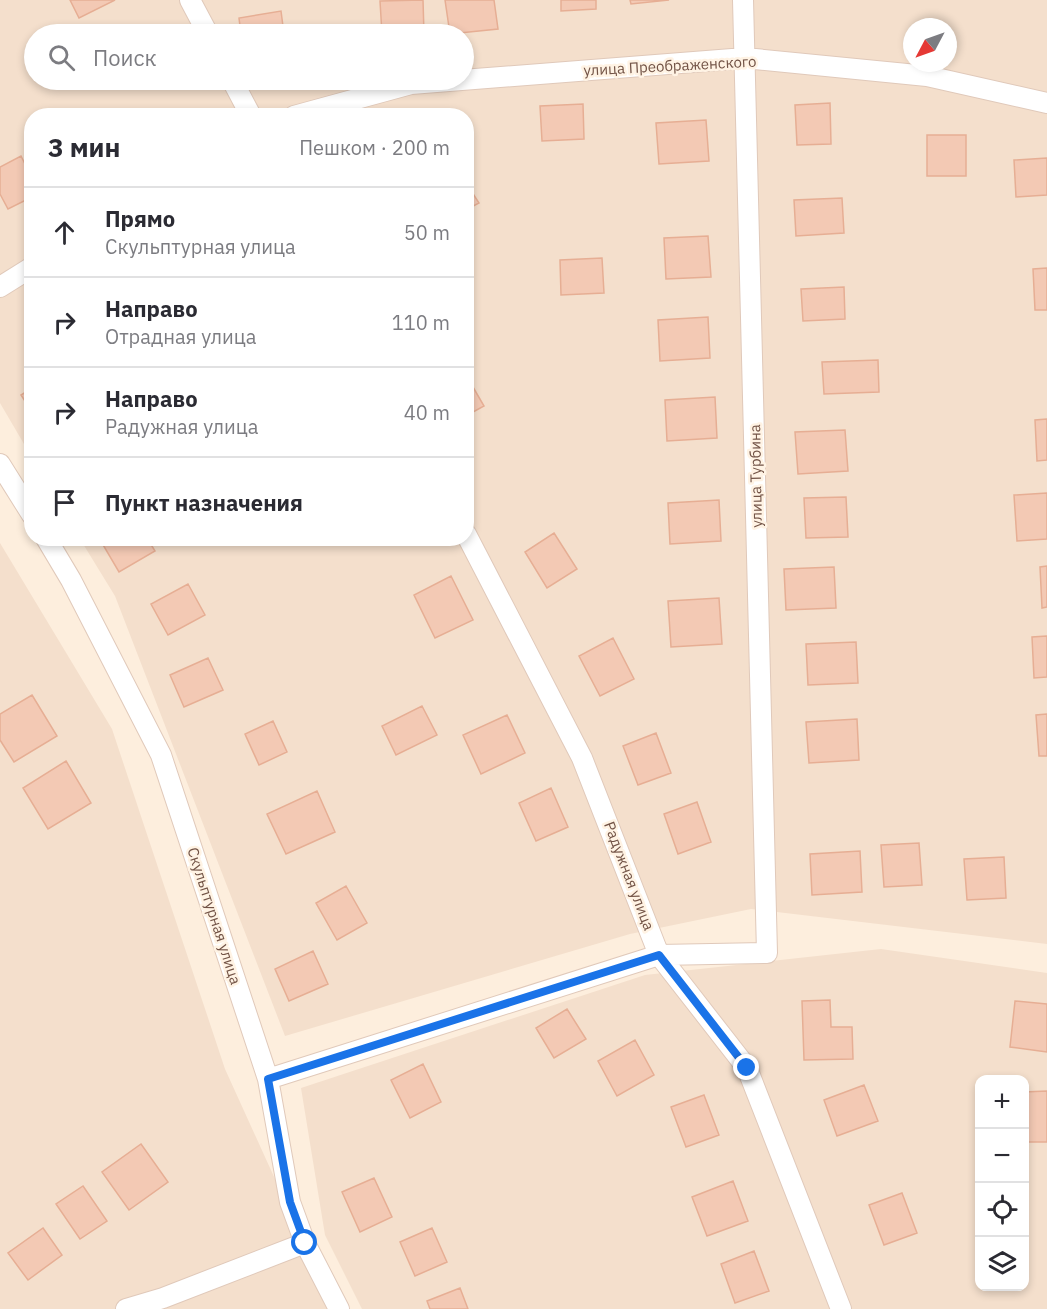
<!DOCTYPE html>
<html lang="ru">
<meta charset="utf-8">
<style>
:root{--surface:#fff;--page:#f2f2f3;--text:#2b2b33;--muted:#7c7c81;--line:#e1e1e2}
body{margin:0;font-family:"IBM Plex Sans",sans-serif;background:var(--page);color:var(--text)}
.controls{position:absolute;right:18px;bottom:18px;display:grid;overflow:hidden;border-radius:12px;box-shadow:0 3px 9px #0003}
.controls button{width:54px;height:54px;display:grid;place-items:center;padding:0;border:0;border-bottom:2px solid var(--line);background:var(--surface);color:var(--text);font:30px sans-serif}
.compass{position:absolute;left:903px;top:18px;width:54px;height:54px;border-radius:50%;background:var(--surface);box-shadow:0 3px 9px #0003;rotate:229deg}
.stop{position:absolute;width:18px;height:18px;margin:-14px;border:4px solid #1a73e8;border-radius:50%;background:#fff}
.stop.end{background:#1a73e8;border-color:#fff;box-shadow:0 2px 6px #0008}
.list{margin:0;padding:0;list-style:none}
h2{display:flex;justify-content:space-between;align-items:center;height:78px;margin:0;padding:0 24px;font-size:26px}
h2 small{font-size:20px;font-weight:400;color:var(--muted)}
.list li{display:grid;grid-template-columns:39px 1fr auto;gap:18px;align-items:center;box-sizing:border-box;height:90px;padding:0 24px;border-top:2px solid var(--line)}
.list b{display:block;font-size:22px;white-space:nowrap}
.list p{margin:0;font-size:20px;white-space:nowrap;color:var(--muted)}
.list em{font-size:20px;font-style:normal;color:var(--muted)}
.icon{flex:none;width:33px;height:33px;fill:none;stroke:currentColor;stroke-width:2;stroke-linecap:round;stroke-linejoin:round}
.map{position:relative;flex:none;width:1047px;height:1309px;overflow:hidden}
.search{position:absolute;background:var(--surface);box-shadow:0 3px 9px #0003;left:24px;top:24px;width:450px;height:66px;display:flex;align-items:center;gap:15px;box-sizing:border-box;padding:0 21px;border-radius:33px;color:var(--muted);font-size:22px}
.panel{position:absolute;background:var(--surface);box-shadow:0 3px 9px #0003;left:24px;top:108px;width:450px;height:438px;border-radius:24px}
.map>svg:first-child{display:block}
.residential{fill:#f4dfcc;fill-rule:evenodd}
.building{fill:#f3c9b4;stroke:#e6ae94;stroke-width:1.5}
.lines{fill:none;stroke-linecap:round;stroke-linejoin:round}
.minor-casing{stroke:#e0c9ba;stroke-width:22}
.minor{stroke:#fff;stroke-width:20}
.route{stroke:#1a73e8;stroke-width:8}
.labels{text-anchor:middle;stroke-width:5;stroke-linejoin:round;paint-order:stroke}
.street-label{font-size:15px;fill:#725346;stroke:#fff3e4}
</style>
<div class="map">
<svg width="1047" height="1309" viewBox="0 0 1047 1309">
<rect width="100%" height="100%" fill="#fdeedd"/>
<path class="residential" d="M0,0h1047v944l-296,-35 -121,25 -345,102 -170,-440 -35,-57 386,-1v-422h-434l-1,340 -31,-53zM912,27h36v36h-36zM34,34h430v46h-430z
M0,543l112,186 113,340 109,240h-334z
M881,949l166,24v336h-685l-37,-74 -24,-147 344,-113zM980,1080h44v206h-44z"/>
<path class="building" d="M70,0h45l-36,18z
M423,0l1,34h-42l-2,-33z
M445,0h49l4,29 -48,5z
M561,0h35v9l-35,2z
M630,0h39l-38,4z
M281,11l3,23h-43l-2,-16z
M830,103l1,41 -34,1 -2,-40z
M583,104l1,35 -42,2 -2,-35z
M706,120l3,41 -50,3 -3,-41z
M927,135h39v41h-39z
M21,156l11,22v19l-24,12 -8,-15v-27z
M1047,158v37l-31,2 -2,-37z
M466,183l13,20 -13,7z
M842,198l2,35 -48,3 -2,-36z
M708,236l3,41 -45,2 -2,-41z
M602,258l2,35 -43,2 -1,-35z
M1047,268v42h-12l-2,-41z
M844,287l1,32 -42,2 -2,-32z
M708,317l2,41 -50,3 -2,-41z
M878,360l1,32 -55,2 -2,-32z
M466,375l18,31 -18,10z
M32,388v24l-11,-17z
M715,397l2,41 -50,3 -2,-41z
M1047,419v41l-10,1 -2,-41z
M845,430l3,41 -50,3 -3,-42z
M1047,493v46l-30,2 -3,-46z
M846,497l2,40 -42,1 -2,-40z
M719,500l2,41 -51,3 -2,-41z
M554,533l23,36 -30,19 -22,-36z
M99,538h48l8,13 -36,21z
M1047,566v41l-5,1 -2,-41z
M834,567l2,41 -50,2 -2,-41z
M451,576l22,44 -38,18 -21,-43z
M188,584l17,31 -37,20 -17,-31z
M719,598l3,46 -51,3 -3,-46z
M1047,636v41l-13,1 -2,-41z
M613,638l21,41 -34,17 -21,-40z
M856,642l2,41 -50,2 -2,-41z
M208,658l15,32 -39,17 -14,-32z
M32,695l25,41 -43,26 -14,-22v-26z
M422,706l15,29 -41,20 -14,-29z
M1047,714v42h-8l-3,-41z
M507,715l18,38 -44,21 -18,-39z
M857,719l2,41 -50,3 -3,-41z
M273,721l14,31 -28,13 -14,-31z
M656,733l15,40 -33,12 -15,-39z
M66,761l25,42 -43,26 -25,-41z
M551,788l17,39 -32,14 -17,-38z
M317,791l18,41 -49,22 -19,-40z
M697,802l14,40 -33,12 -14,-40z
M919,843l3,42 -38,2 -3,-42z
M860,851l2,41 -50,3 -2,-41z
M1004,857l2,41 -39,2 -3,-41z
M346,886l21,37 -30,17 -21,-37z
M313,951l15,33 -39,17 -14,-32z
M830,1000l1,27h21l1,32 -49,1 -2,-59z
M1015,1001l32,3v48l-37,-5z
M567,1009l19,30 -32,19 -18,-30z
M635,1040l19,35 -37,21 -19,-35z
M423,1064l18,38 -31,16 -19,-38z
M864,1085l14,36 -41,15 -13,-36z
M1047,1091v51h-23v-50z
M704,1095l15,40 -33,12 -15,-40z
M141,1144l27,38 -39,28 -27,-38z
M374,1178l18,39 -32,15 -18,-40z
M733,1181l15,40 -41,15 -15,-39z
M83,1186l24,35 -27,18 -24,-35z
M902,1193l15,40 -33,12 -15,-40z
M43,1228l19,27 -34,25 -20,-27z
M432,1228l15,34 -32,14 -15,-34z
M754,1251l15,40 -34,12 -14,-39z
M460,1288l8,21h-38l-3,-8z"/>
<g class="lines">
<g class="minor-casing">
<path id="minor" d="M190,0l18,34
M232,80l19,36
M294,116l117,-32 334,-26 182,18 120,27
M0,287l32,-20
M0,464l32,51
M466,534l116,224 77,197 88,113 94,241
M46,538l25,42 90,175 107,324 22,123 15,41 34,66
M268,1079l391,-124 108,-2 -24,-953
M126,1309l37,-11 142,-55"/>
</g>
<use href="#minor" class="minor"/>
</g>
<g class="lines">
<path class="route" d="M305,1243l-15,-41 -22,-123 391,-124 88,113"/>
</g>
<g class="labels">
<g class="street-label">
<text transform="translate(670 66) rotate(-3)" y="5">улица Преображенского</text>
<text transform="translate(756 476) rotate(-91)" y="5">улица Турбина</text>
<text transform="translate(629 876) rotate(69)" y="5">Радужная улица</text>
<text transform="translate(214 916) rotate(72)" y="5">Скульптурная улица</text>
</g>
</g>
</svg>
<div class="controls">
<button>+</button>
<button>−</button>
<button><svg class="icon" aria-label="locate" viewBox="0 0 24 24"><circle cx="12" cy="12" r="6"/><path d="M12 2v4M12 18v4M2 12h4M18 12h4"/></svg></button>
<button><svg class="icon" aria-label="layers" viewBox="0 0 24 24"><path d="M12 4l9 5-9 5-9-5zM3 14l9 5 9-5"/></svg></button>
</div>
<svg class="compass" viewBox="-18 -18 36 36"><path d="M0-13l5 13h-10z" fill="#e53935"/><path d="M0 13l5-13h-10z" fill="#7c7c81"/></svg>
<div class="stop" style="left:305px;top:1243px"></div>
<div class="stop end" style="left:747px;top:1068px"></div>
<div class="search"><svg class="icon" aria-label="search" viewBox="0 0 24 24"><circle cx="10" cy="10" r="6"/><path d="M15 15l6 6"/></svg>Поиск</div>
<section class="panel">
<h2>3 мин<small>Пешком · 200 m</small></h2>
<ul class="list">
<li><svg class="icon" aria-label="ahead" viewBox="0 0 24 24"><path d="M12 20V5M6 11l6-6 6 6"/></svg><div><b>Прямо</b><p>Скульптурная улица</p></div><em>50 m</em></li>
<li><svg class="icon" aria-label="right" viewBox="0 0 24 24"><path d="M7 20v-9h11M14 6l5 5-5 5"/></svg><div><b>Направо</b><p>Отрадная улица</p></div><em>110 m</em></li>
<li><svg class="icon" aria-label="right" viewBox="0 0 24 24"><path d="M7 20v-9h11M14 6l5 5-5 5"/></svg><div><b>Направо</b><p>Радужная улица</p></div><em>40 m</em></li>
<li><svg class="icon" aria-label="arrive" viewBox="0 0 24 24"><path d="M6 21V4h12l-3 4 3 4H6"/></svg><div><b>Пункт назначения</b></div></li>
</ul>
</section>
</div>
